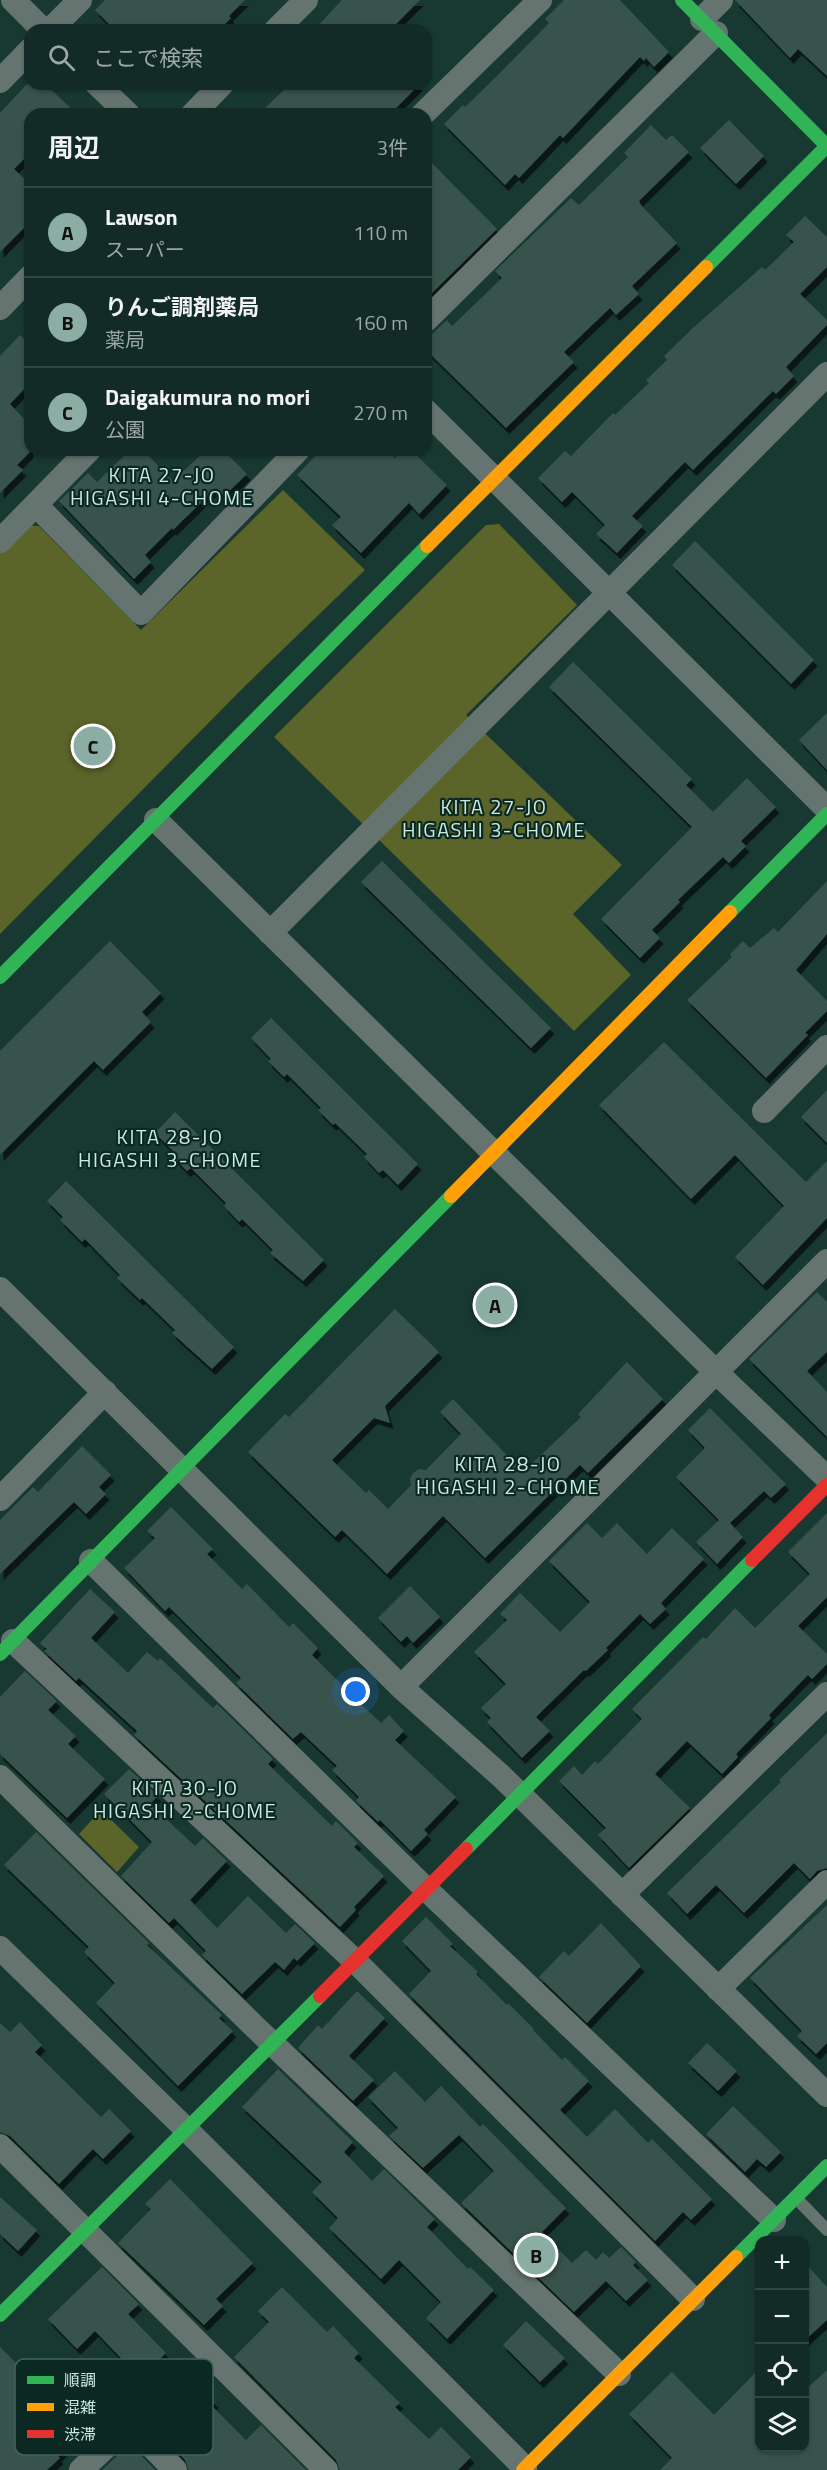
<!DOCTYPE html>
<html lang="ja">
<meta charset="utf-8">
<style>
:root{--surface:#122b26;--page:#1f3732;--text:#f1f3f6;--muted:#9ca7a7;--line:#314743;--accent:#8bada3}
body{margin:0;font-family:"Titillium Web","Noto Sans JP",sans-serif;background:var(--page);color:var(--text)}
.controls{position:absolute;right:18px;bottom:18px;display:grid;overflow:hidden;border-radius:12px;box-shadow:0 2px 4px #0004}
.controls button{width:54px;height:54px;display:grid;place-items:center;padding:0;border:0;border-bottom:2px solid var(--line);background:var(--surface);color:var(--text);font:30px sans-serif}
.you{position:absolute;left:356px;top:1692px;width:21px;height:21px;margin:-15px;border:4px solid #fff;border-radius:50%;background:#1a73e8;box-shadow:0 0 0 9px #1a73e833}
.badge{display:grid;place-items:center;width:39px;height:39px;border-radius:50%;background:var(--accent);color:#111;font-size:20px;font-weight:700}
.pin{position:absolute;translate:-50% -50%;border:3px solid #fff;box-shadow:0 2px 6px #0006}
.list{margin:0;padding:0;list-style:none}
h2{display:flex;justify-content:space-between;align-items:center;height:78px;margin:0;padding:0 24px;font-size:26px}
h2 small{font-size:20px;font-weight:400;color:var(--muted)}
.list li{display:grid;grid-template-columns:39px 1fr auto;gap:18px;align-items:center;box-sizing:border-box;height:90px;padding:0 24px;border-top:2px solid var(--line)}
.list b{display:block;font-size:22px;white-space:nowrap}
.list p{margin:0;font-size:20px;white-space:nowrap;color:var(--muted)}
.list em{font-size:20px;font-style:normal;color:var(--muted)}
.icon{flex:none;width:33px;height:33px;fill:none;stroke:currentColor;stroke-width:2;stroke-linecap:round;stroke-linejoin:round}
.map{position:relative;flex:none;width:827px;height:2470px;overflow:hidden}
.search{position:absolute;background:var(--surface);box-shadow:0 2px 4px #0004;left:24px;top:24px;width:408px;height:66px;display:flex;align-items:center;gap:15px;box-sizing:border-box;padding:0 21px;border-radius:18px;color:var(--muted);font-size:22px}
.panel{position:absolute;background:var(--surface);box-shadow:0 2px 4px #0004;left:24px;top:108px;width:408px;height:348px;border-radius:18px}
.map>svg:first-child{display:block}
.green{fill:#5b6529}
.building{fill:#37534c;filter:url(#shadow)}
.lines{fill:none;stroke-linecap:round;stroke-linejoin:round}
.lane{stroke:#667470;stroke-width:12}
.street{stroke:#667470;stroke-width:24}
.fast{stroke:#30b455;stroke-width:14}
.slow{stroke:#ff9f0a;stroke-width:14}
.jam{stroke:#e5322d;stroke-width:14}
.labels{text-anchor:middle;stroke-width:4.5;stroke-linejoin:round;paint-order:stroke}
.neighbourhood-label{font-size:20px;letter-spacing:1.5px;fill:#c9ebe0;stroke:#0b2922}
.key{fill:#0b2922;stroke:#44635b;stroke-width:1.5}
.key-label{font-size:16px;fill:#c9ebe0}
</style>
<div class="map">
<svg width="827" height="2470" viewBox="0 0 827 2470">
<defs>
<filter id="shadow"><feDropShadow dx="3.5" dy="6" stdDeviation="0" flood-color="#0009"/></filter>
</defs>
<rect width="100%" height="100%" fill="#183932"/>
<path class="green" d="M283,490l82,80 -121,117 -244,247v-383l25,-26 14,1 102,104z
M499,524l78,81 -111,110 156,150 -49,49 58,61 -57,56 -300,-294 212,-212z
M101,1810l38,37 -22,25 -38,-38z"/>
<path class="building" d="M105,0h140l-16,16 2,2 -12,12h-104l-20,-20z
M342,0h78l-30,30h-76z
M564,0h56l49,52 -15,15 -8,-9 -2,3 -4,-4 -77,81 -3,-3 -41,43 -4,-4 -10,11 -61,-61 19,-19 2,2 34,-33 50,-51 -4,-4z
M735,0h92v76l-29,-27 -8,9z
M27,84h18l32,30h-47v39l-16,16 16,15v38l-30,30v-139z
M290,84h130l-30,30h-131z
M729,120l35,36 -28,28 -36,-36z
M651,125l15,15 6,-5 17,17 -50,49 2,4 36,38 -45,43 7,8 -23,21 -6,-7 -46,44 10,10 -68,66 -80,-78v-10l21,-20 5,6 50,-48 -7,-7 76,-73 8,7 49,-48 -4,-4z
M426,157l71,72 -71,70z
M805,216l22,21v30l-27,27 27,26v5l-41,42 8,9 -18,18 -3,-3 -80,79 -8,-8 -53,54 11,10 -26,27 -21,-19 9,-9 -33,-33 -10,10 -24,-24 27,-27 6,5 42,-43 2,2 34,-32 -3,-3 21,-20 -3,-4 29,-28 69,-61 3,3 29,-28 -8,-7z
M20,335l10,9v39l-20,21 20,21v27l-13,13 6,5 -23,23v-137z
M130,450h13l30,31 33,-31h17l24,24 -23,22 -8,-8 -43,42 -1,-2 -27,27 6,7 -17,17 -75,-78 29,-28 9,9z
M321,450h65l9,8 8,-8h8l36,35 -28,29 -10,-11 -48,50 -29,-28 9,-8 -44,-42z
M695,541l119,119 -23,24 -119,-119z
M573,662l119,117 -6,6 27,27 34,-34 29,29 -35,34 5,5 -17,17 -6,-6 -45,43 2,2 -28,28 8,8 -20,20 -39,-39 91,-92 -143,-140z
M827,713v57l-28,-30z
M382,861l169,167 -20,20 -170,-166z
M827,881v53l-31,36 31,31v10l-22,22 3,2 -42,43 -79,-78 45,-43 -2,-3 13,-13 7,7 24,-20 4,4z
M110,941l51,52 -19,19 9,10 -48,48 -9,-9 -94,94v-104z
M271,1018l147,146 -20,21 -15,-15 -4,3 -15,-16 3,-3 -32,-31 -2,2 -15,-15 3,-2 -34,-34 -3,3 -16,-16 3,-2 -20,-21z
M664,1042l142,140 21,-21v57l-64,67 -28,-28 49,-51 -49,-51 -44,44 -92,-94z
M827,1090v53l-26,-26z
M175,1112l149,148 -21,21 -33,-28 3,-3 -31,-31 -3,3 -15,-16 2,-3 -35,-35 -4,3 -14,-14 3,-3 -21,-21z
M66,1181l168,166 -22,22 -40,-36 3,-3 -33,-32 -2,2 -23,-22 3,-3 -35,-36 -3,3 -22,-22 3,-3 -16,-16z
M817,1292l10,10v50l-20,19 20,21v45l-78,-78z
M395,1309l44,43 -54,54 5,17 -16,-5 -42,42 34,33 3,-3 19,19 23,-24 -1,-6 3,-6 6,-4 7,1 35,-36 -21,-22 13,-13 70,73 58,-55 -3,-3 49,-52 36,37 -75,74 -8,-8 -95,93 -42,-42 -56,58 -45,-44 -7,7 -87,-85 37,-38 4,3z
M710,1408l76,76 -15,14 -7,-7 -34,32 13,14 -26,27 -21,-22 23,-22 -43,-43 29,-29 -17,-18z
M82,1446l29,29 -12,12 7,7 -20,20 -12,-12 -74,72v-54l33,-33 5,5z
M171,1507l42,42 -6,5 35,35 5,-5 42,43 4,-4 25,25 -6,7 46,46 23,22 8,-8 15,16 -9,9 61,57 -32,33 4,4 -17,17 -31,-31 -2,2 -22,-21 3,-4 -27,-27 5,-4 -36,-34 -8,7 -57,-56 5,-5 -72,-71 -4,4 -41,-43 31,-30 -8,-7z
M827,1513v84l-29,29 29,28v10l-15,15 -4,-4 -39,40 2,3 -35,36 2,3 -16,17 -35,-33 -32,33 35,34 -61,60 -31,-33 8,-7 -47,-47 15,-15 8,9 13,-14 3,3 44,-45 -10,-10 71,-72 3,2 29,-31 20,20 55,-54 -22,-22z
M587,1523l15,15 15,-15 30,31 25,-26 32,31 -43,44 5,6 -16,15 -10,-10 -34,34 2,2 -22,21 -2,-1 -48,47 14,14 -28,27 -35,-36 4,-4 -10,-10 25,-24 -32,-32 33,-32 -7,-6 20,-21 40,39 30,-30 -41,-41z
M410,1586l30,31 -27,26 -6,-7 -6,6 -23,-24z
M90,1589l25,23 -24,26 37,35 19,-21 11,9 2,-3 53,50 4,-4 56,55 -5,5 64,62 4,-5 22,22 -4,4 30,29 -30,31 2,3 -16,17 -206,-192 3,-4 -58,-53 -3,3 -32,-30 3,-2 -7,-6z
M25,1671l32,30 -9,9 28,26 -8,8 37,35 -38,39 -67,-64v-57z
M827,1733v135l-10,3 -7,8 -16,-16 -50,50 -28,-28 -29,29 -20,-21 114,-111 -2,-2z
M129,1769l29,27 -8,8 45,42 8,-8 24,23 -37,39 27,28 31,-32 38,37 9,-9 20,19 -18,18 -3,-3 -10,12 -9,-8 -33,32 -40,-39 4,-4 -32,-33 -5,5 -48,-47 31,-34 -48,-48z
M36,1832l113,111 -2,2 75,70 -3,3 14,13 -55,55 -82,-83 19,-20 -31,-31 5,-5 -85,-82z
M827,1905v138l-11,11 -19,-18 5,-5 -52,-53z
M426,1917l27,27 -3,2 28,26 -2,2 31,31 1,-2 26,26 -1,1 29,30 3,-3 24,24 -29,29 27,27 28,-28 33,34 4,-4 60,60 -21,21 -8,-8 -28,29 -246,-247 22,-23 -29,-30z
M601,1923l40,43 -54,57 -48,-46 25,-26 5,5z
M357,1991l28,27 -36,38 25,24 -21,21 -55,-53 20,-23 4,4z
M20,2022l22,23 -7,7 66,65 8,-8 22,22 -28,28 -10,-10 -34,35 -49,-48 -10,-4v-109l10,9z
M707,2043l30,28 -19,20 -30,-28z
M278,2069l75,73 -9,10 28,29 12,-12 51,50 -8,8 41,42 2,-2 24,23 -47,49 -21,-21 15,-16 -42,-42 -18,19 -52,-51 9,-10 -26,-26 10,-10 -80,-75z
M395,2071l30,31 16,-16 39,41 3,-3 83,84 -24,24 30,31 14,-13 10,10 7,-8 6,6 12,-11 15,15 -3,3 15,15 -22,21 -20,-20 -32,31 -113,-109 33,-32 -35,-36 -36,33 -34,-32 9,-8 -30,-31z
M733,2106l48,46 -15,15 -9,-8 -12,13 -39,-38z
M170,2179l83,84 -37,36 7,7 -19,19 -86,-82 33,-34 -6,-5z
M0,2197l37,33 -19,21 -18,-17z
M804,2262l23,25v33l-23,21z
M102,2267l37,37 -11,10 38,39 -26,25 -45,-47 -18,18 -29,-30z
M282,2287l45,45 6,-6 26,27 -5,5 46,45 -5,4 34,32 12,-12 30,30 -13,13h-118l-4,-10 -102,-103 35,-35 -11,-11z
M526,2321l39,37 -25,24 -37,-37z
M0,2347l31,31 -13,14 29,30 31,-31 23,22 -43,43 2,2 -13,12h-47z
M759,2369v79h45v-57l23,-21v100h-167l12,-12 -43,-44 43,-42 42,43z
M189,2376l26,26 -3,4 34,34 15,-15 45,45h-117l-4,-10 -39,-40z
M130,2444l25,26h-53z"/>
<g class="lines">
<path class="lane" d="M797,2199l30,31"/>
<path class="street" d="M13,0l30,30
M702,19l19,-19
M50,30l30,-30
M276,30l30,-30
M0,81l30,-31
M97,84l31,30
M193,114l29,-30
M423,114l117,-114
M0,308l30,-31
M426,320l290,-287
M426,411l401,398
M36,505l105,108 157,-163
M0,541l89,-91
M156,820l561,553 110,105
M270,933l557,-559
M764,1111l63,-64
M0,1289l401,398 100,89 326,319
M0,1499l105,-107
M91,1561l336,329 347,330
M13,1641l343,321 337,337
M401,1687l426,-426
M0,1777l256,251 363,346
M622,1895l205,-201
M0,1948l186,181 339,339
M718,1989l109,-107
M0,2146l326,324
M81,2470l49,-46 45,46"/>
<path class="fast" d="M682,0l145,146
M706,267l121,-121
M730,912l97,-98
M0,977l427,-431
M0,1654l451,-458
M466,1849l286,-289
M736,2257l91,-91
M0,2315l320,-319"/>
<path class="slow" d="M427,546l279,-279
M451,1196l279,-284
M523,2470l213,-213"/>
<path class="jam" d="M752,1560l75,-75
M320,1996l146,-147"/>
</g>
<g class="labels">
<g class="neighbourhood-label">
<text x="162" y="482">KITA 27-JO<tspan x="162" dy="23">HIGASHI 4-CHOME</tspan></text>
<text x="494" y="814">KITA 27-JO<tspan x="494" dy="23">HIGASHI 3-CHOME</tspan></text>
<text x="170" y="1144">KITA 28-JO<tspan x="170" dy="23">HIGASHI 3-CHOME</tspan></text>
<text x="508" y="1471">KITA 28-JO<tspan x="508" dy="23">HIGASHI 2-CHOME</tspan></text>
<text x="185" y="1795">KITA 30-JO<tspan x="185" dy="23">HIGASHI 2-CHOME</tspan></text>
</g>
</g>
<rect x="15" y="2359" width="198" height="96" rx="9" class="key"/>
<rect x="27" y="2376" width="27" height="8" fill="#30b455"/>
<rect x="27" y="2403" width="27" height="8" fill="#ff9f0a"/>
<rect x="27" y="2430" width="27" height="8" fill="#e5322d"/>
<g class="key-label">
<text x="64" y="2386">順調</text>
<text x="64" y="2413">混雑</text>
<text x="64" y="2440">渋滞</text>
</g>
</svg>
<div class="controls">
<button>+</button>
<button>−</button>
<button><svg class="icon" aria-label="locate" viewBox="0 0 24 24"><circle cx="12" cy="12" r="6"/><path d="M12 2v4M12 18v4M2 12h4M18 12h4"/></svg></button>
<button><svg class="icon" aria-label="layers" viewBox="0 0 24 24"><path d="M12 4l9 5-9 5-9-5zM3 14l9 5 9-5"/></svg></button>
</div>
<div class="you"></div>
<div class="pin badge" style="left:495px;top:1305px">A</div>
<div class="pin badge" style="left:536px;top:2255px">B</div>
<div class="pin badge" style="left:93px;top:746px">C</div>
<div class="search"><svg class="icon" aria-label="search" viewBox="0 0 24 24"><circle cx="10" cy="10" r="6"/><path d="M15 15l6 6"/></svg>ここで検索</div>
<section class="panel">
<h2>周辺<small>3件</small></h2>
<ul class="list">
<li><span class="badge">A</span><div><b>Lawson</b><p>スーパー</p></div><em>110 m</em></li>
<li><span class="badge">B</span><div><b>りんご調剤薬局</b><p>薬局</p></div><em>160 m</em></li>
<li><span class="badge">C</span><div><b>Daigakumura no mori</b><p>公園</p></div><em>270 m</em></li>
</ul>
</section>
</div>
